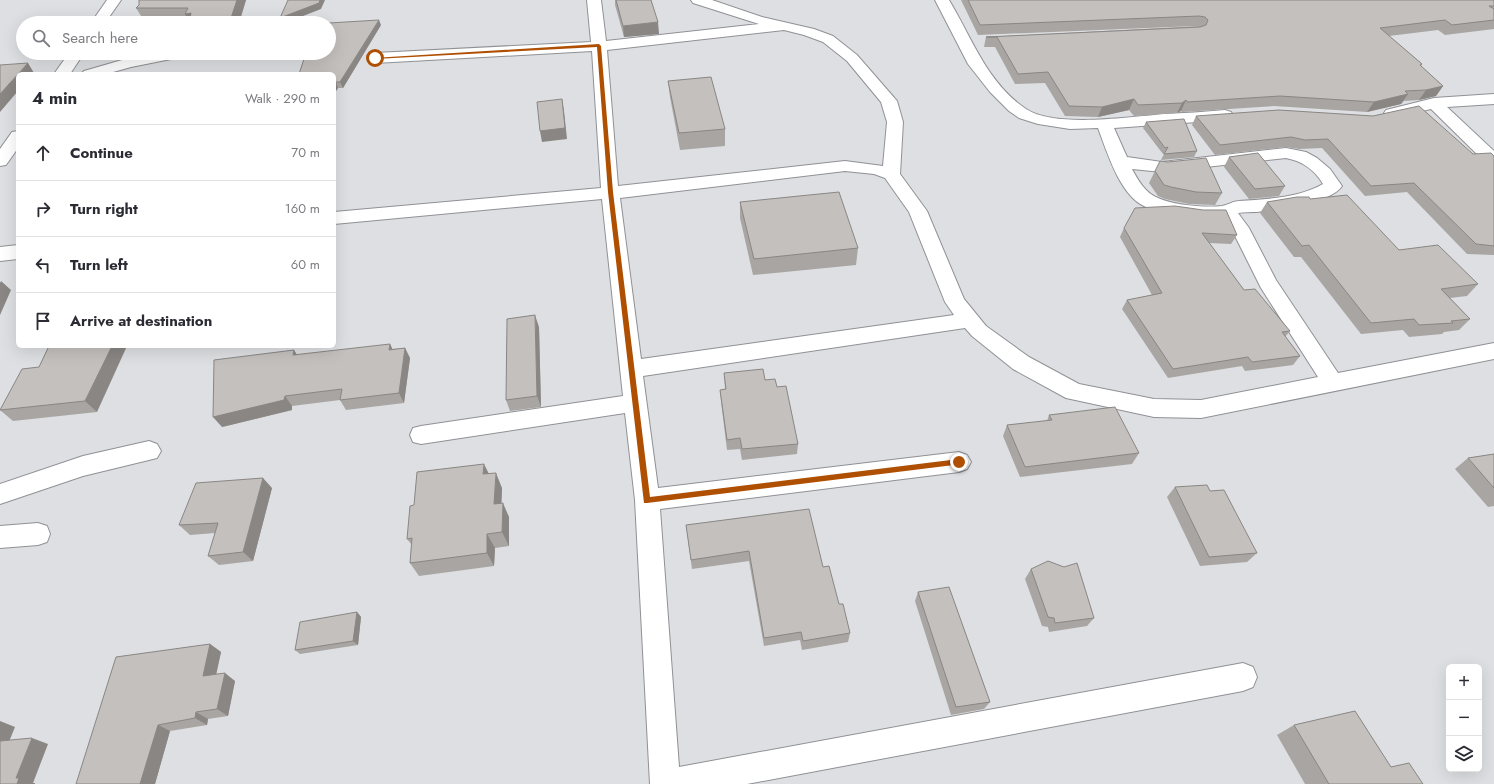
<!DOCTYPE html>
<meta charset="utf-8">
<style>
:root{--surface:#fff;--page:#f2f2f3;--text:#2b2b33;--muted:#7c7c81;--line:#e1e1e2}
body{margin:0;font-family:Jost,sans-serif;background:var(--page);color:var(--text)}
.controls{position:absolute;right:12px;bottom:12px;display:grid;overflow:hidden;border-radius:6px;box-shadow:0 4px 16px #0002}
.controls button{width:36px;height:36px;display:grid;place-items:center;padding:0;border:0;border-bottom:1px solid var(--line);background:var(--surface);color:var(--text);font:20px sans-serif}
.stop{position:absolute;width:12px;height:12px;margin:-9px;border:3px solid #af4f02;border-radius:50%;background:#fff}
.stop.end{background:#af4f02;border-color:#fff;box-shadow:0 1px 4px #0008}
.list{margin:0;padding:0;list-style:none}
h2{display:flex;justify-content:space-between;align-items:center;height:52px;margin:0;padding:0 16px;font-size:17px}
h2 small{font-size:13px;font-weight:400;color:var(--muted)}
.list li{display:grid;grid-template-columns:26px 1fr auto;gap:12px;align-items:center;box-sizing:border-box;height:56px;padding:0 16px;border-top:1px solid var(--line)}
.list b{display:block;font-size:15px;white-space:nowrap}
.list em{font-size:13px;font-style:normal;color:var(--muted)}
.icon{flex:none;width:22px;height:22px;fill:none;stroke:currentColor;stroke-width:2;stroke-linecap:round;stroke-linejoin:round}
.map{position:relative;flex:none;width:1494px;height:784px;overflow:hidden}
.search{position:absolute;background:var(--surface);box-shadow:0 4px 16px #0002;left:16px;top:16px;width:320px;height:44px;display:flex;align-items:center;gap:10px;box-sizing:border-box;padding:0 14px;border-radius:22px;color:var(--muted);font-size:15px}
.panel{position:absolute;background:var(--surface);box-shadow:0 4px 16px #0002;left:16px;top:72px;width:320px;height:276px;border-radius:6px}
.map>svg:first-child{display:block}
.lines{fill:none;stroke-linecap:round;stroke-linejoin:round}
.minor-casing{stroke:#8f9195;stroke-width:2}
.minor{fill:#fff;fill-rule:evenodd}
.wall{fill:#a9a5a3}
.shaded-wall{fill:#898684}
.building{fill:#c4c0bd;stroke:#898684}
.route{fill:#af4f02}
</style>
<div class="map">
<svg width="1494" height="784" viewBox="0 0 1494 784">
<rect width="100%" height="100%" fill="#dddfe2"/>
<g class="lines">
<g class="minor-casing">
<path id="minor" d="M107,0h14l-16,23h-14z
M587,0h14l5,41 153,-17 -66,-21 -2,-3h21l50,17 52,12 19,7 24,19 40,46 6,21 -3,52 27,37 37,88 22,27 43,31 50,27 75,15 47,1 117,-23 -57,-89 -29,-58 -9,-12c-17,1 -33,-1 -49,-4 -10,-2 -21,-3 -30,-8 -24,-11 -37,-54 -46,-78l-28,1 -32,-5 -19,-6 -10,-7 -19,-19 -22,-28 -33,-64h14c23,38 38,83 77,109 28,19 104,8 138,5 20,-1 41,-2 61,-4l6,2 2,3 -2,3 -6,2 -111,8 13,29 35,5 124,-14 20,4 11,6 13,11 12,17c-12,18 -65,23 -85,26 -6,0 -13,0 -19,1l11,15 27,52 62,93 156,-30v16l-293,59 -47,-1 -88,-19 -53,-29 -41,-33 -7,-8 -322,48 15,112 301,-36 8,3 4,7 -4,7 -8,3 -299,37 19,258 564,-104 10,4 4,10 -4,10 -10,4 -496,93h-97l-15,-284 -10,-87 -204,31 -8,-2 -3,-7 3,-7 8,-2 202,-30 -21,-197 -268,25v-12l267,-24 -9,-137 -217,12 -5,-2 -3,-3 3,-3 5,-2 216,-11zM784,30l20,5 19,7 24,19 34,41 6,20 -4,44 -38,-5 -227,25 -11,-136zM1286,158c16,3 29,12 37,26 -25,14 -55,15 -84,17 -6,0 -11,4 -17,5 -17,2 -49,-1 -64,-8 -13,-5 -20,-18 -26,-29l30,3zM845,171l29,3 11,4 24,34 36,90 9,13 -313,44 -21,-161z
M69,53h15l-14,21h-16z
M158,53h30l-2,3 -55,11 -25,7h-25l3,-3 45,-13z
M1494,94v10l-47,3 47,44v15l-6,-1 -57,-56 -39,9 -6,-2 -2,-3 2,-3 48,-12z
M18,131v17l-12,17 -6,1v-17l12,-17z
M18,245v14l-18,2v-14z
M149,441l8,3 4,7 -4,7 -74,18 -83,28v-20l83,-28z
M38,523l9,3 3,8 -3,8 -9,3 -38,3v-22z"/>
</g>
<use href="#minor" class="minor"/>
</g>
<path class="wall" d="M139,0h107l-7,23h-50v-2l-1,-2h-45l-7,-11 3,-3z
M615,0h36l8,34 -35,3 -9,-32z
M961,0h533v29l-49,6 -7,-5 -49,6 33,28 -1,2 22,20 -7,10 -17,4 -15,1 -3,3 -34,8 -93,-6 -92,6 -1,-1 -4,2 -43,3 -5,-6 -31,7 -33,-1 -20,-33 -30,1 -20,-37h-11l2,-10 214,-11h-5l-217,9z
M381,25l-38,63h-5l-4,6v-20z
M668,81l57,48v17l-45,4 -10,-53z
M1196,116l277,38 21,2v99l-27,-1 -60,-62 -42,4 -43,-48 -23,1 -13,-2 -71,8 -23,-30z
M1146,122l51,29 -3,6 -33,3 3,-6h-1l-20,-26z
M1229,157l56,29 -6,10 -30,3 -25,-32z
M1155,171l67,22 -7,12 -26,-1 -24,-5 -7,-3 -9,-13z
M1310,199l89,51 79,34 -11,12 -17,2 20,21 -11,11 -15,2 -2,2 -33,3 -6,-7 -42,4 -60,-77h-7l-34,-44 7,-11z
M740,202l118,46 -2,17 -103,10 -13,-57z
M1124,228l113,7 -6,9 -22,-1 35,47 46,41 -5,6 15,19 -7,9 -48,6 -3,-5 -74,12 -46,-69 5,-9 25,-5 -32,-58z
M539,327l2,80 -31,4 -4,-11z
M390,344l2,5 13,-1 5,10 -6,45 -58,7 -6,-10 -48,6v4l-70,17z
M49,346l48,66 -84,9 -13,-11 39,-43z
M724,373l41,7 12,7 21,57 -1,10 -55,6 -2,-11 -13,1 -6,-49 -1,-11 5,-1z
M1049,415l90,38 -7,11 -112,13 -17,-41 4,-11 40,-4z
M1494,454v52l-6,1 -33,-38 13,-11z
M488,474l14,14 -1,15 8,14v29l-14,2 -1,18 -75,10 -9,-13 2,-18 -5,-6 7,-34z
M1175,487l35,4 47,62 -10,9 -47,4 -33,-69z
M272,488l-19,73 -34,4 -11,-9 7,-23 -25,2 -11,-10z
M686,525l137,42 16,37 11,29 -2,9 -46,8 -2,-10 -36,6 -15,-85 -57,8z
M1031,569l63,49 -7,8 -38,6 -1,-5 -6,-1 -17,-47z
M918,592l72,110 -6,7 -33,6 -36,-114z
M357,612l4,5 -3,28 -58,9 -5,-4z
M210,644l11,8 -5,23 19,6 -7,35 -20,3 -1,6 -37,6 -15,53h-79z
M1294,725l97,42 32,17h-118l-28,-49z"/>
<path class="shaded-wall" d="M237,0h9l-7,23h-39z
M320,0h5l-4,9 -36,14h-3l-2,-5z
M191,13l-1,10 -5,-9z
M379,20l2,5 -38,63 -3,-6z
M658,22l1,12 -35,3 -1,-11z
M28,63l6,10 -1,1h-15v17l-18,21v-18z
M336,82l2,6 -4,6v-10z
M1443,86l-7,10 -17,4 7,-10z
M1408,94l-7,10 -34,8 7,-10z
M562,99l2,12 3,28 -25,3 -2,-11z
M1134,99l-5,11 -31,7 4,-10z
M1186,100l-5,11 -4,2 5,-10z
M1,281l10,9 -11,25v-32z
M535,315l4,12 2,80 -4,-11z
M390,344l5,10 -6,-4z
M112,346h15l-30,66 -12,-11z
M405,348l5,10 -6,45 -5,-10z
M294,350l7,11 -8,-6z
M285,396l7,10v4l-70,17 -9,-10z
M484,464l7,14 -8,-4z
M496,473l6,15 -1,30 -7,-14z
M263,478l9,10 -19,73 -10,-9z
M503,503l6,14v29l-7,-14z
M487,534l8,14 -1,18 -7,-13z
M357,612l4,5 -3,28 -5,-4z
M210,644l11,8 -7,32 -11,-8z
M225,673l10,8 -7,35 -11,-7z
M196,712l12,7 -1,6 -12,-7z
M0,721l15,6 -9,22 -6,-2z
M158,725l12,6 -15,53h-15z
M32,738l16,6 -15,39h2v1h-18l-1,-6z"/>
<path class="building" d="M139,0h98l-6,18 -31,5h-11l2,-10 -6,1 3,-6h-52l3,-3z
M288,0h32l-1,3 -39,15z
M616,0h35l7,22 -35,4z
M968,0h526v6h-5l5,3v11l-42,5 -7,-5 -65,8 42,36 -2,1 23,21 -17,4 -21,1 3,3 -34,8 -94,-6 -93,6 -1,-2 -4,3 -44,2 -4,-6 -32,8 -33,-1 -21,-34 -30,2 -21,-37h-11l214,-10 6,-2 2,-5 -3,-3 -6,-1 -219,9z
M379,20l-39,62h-4l-2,2v-10h-35l7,-21h23v-30z
M28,63l-28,31v-29z
M711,77l14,52 -46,4 -11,-52z
M562,99l3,29 -25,3 -3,-29z
M1419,106l54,48 18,-1 3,3v90l-18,-2 -62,-61 -43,3 -43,-47 -23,1 -14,-3 -71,8 -24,-29 83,-6 94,6z
M1184,119l13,32 -33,3 4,-7 -3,1 -19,-26z
M1258,153l27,33 -30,3 -26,-32z
M1206,158l16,35 -26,-1 -25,-5 -7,-2 -9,-14 5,-10 8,1z
M839,192l19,56 -104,11 -14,-57z
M1347,195l52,55 39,-5 40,39 -37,5 29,30 -19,2 2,2 -34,2 -5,-6 -43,4 -62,-78 -7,1 -35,-44 30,-5h12l1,2z
M1175,206l28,4h23l11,25 -35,-2 42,57 11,-1 35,42 -8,1 18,24 -48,6 -4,-5 -75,12 -46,-69 35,-7 -38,-65 11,-20z
M535,315l2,81 -31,4 1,-81z
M390,344l-1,6 16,-2 -6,45 -59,7 2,-11 -57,7 -1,4 -71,17 1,-57 80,-10 -1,5z
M49,346h63l-27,55 -85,9 22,-41 17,-2z
M763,369l2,11 10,-1 2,8 9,-1 12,58 -56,5 -2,-11 -13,2 -7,-50 6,-1 -2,-16z
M1115,407l24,46 -114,14 -18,-42 45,-5 -3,-5z
M1494,454v34l-26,-30z
M484,464l-1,10 13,-1 -2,31 9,-1 -1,29 -15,2v19l-77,10 2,-25 -5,1 3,-33 4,-1 3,-33z
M263,478l-20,74 -35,4 10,-33 -39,2 17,-42z
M1207,485l3,6 14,-1 33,63 -48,4 -34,-70z
M809,509l14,58 6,-1 10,38h4l7,29 -47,8 -2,-9 -37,6 -15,-87 -58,9 -5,-35z
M1048,561l16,6 13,-4 17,55 -39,5 -1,-5 -6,-1 -17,-48z
M949,587l41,115 -34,5 -38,-115z
M357,612l-4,29 -58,9 5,-28z
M210,644l-7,32 22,-3 -8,36 -21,3 -1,6 -37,7 -18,59h-64l40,-127z
M1355,711l36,56 18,-4 14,21h-94l-35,-59z
M32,738l-16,40h3l-2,6h-17v-43z"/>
<path class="route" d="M599,44l2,2 12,146 37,305 309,-38 3,1v4l-315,39h-3l-36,-311 -11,-145 -222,12 -2,-1z"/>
</svg>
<div class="controls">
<button>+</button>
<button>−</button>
<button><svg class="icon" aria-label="layers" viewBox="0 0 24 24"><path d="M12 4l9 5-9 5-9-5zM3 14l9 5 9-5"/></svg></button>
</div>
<div class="stop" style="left:375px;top:58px"></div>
<div class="stop end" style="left:959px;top:462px"></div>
<div class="search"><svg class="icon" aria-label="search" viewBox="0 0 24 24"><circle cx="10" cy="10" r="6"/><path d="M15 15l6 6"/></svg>Search here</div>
<section class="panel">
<h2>4 min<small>Walk · 290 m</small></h2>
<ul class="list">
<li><svg class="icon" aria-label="ahead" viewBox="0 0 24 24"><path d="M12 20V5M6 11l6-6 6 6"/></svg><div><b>Continue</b></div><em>70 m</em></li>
<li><svg class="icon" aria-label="right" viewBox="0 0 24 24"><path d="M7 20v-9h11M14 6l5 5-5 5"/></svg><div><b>Turn right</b></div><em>160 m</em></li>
<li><svg class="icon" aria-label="left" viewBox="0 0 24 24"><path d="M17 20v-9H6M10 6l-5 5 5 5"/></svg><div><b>Turn left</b></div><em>60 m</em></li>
<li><svg class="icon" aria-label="arrive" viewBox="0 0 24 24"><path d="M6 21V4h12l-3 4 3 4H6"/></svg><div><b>Arrive at destination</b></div></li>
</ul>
</section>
</div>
